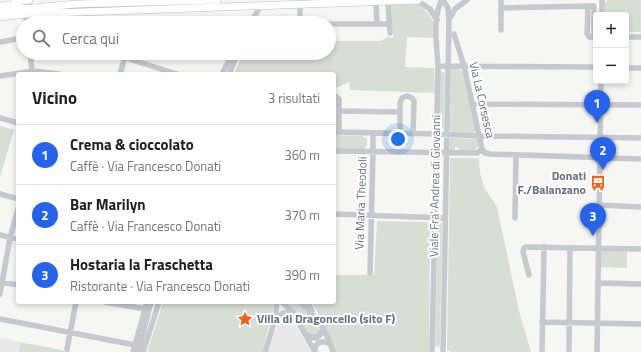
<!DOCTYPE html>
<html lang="it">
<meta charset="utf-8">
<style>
:root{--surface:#fff;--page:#f2f2f2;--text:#202124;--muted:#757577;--line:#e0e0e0;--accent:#2563eb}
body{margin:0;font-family:"Titillium Web",sans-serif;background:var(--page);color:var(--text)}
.controls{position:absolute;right:12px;top:12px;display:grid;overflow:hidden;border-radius:4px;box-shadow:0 2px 6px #0003}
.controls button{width:36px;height:36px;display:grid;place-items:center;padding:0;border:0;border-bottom:1px solid var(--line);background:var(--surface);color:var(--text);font:20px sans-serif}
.you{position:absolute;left:398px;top:139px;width:14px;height:14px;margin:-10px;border:3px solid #fff;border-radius:50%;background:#1a73e8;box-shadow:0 0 0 6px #1a73e833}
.badge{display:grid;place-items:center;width:26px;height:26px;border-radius:50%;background:var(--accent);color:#fff;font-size:13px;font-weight:700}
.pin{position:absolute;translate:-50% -33px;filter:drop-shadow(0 1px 2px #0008)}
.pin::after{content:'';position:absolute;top:21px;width:14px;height:12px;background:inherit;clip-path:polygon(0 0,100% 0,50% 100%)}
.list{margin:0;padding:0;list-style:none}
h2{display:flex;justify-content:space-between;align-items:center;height:52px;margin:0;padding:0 16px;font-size:17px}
h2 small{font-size:13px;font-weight:400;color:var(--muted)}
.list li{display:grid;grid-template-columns:26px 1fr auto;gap:12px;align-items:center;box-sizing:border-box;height:60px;padding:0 16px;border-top:1px solid var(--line)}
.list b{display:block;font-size:15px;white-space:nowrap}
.list p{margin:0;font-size:13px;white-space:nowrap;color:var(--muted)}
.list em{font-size:13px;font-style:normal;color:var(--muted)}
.icon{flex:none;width:22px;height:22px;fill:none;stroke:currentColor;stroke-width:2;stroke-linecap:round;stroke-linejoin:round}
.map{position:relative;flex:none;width:641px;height:352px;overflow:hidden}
.search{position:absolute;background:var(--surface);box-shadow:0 2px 6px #0003;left:16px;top:16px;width:320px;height:44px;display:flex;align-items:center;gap:10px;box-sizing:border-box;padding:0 14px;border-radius:22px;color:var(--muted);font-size:15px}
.panel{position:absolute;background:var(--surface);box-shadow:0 2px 6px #0003;left:16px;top:72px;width:320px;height:232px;border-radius:4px}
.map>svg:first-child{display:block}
.built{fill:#e7e8e7}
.green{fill:#d7dfd4}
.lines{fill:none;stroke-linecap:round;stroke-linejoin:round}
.major-casing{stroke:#b9bcc1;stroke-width:8}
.minor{stroke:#c6c9cd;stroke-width:5.5}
.major{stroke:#fff;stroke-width:7}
.labels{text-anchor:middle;stroke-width:4;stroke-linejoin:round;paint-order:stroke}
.street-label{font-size:12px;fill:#637387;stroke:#fff}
.poi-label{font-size:12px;font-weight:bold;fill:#637387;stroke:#fff;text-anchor:end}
</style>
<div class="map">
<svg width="641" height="352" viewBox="0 0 641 352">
<rect width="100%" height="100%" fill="#f6f7f3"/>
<path class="built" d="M287,316l5,3 19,33h-43l10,-32 3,-3z
M0,338l20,4 -1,10h-19z"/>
<path class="green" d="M607,0h34v32h-15v-17h-21v-11z
M418,4c14,12 17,15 16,34l-27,-1 -2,30 29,1 1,25 -85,-3 -1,-8 -15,7v-15h-100l9,-21h86v-12h52l7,-4 5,1 -2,-33z
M451,69h8l3,2 14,59 -3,3 -21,-1 -2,-2z
M443,71l2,3 -1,51v3l-4,2 -1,-1 1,-56z
M0,126l14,4 -14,47z
M334,135l28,1 5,3v6l-3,4h-30z
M450,138l27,1 2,6 -4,5 -16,1v-3l-4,-1v4l-5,-1z
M452,158h27l1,15 4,14 13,20 23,108 11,37h-80l-4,-2 3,-191z
M377,221l53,1 -1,130h-94l-7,-18 -16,-32h22v-27h40z
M439,222l3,1v2l-2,119 -1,3h-2l-2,-2 3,-119z
M601,250l26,1v17l-26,-1z
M163,302h110l1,4 -12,46h-115z
M284,302c4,0 9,-1 13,1 6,3 21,20 22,27 0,3 0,3 -2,6h-7z
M20,342l52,10h-53z"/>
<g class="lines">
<g class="major-casing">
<path id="major" d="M14,2l15,-2
M0,6l20,-1
M0,11l76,-7 142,-4
M0,17l25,-3 114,-4 279,-10"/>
</g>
<path class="minor" d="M416,0l14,9 7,11
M501,0v30
M602,0v15
M388,1l2,32
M376,2l1,22
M300,4v16l2,3
M501,8l87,-2
M25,14l2,9
M450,18l5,-9 12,-9
M125,20l12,-1 5,4
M251,23l9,-17
M329,24h61
M454,34l10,32 18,83 3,4 5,1 151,5
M594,37v-31h-6l-1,28 2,3c3,0 5,0 7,0
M626,37h15
M0,42l23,-4
M30,53l2,18
M110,53l67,21
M220,53l11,4
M438,66l158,1
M626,68h15
M120,74l6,-21
M222,74l11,-21
M229,74l9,-21
M0,76l34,-5 25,3
M334,95l5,4v33
M472,104l169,1
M339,111l61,1
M0,118l18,5
M334,132l102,2 44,2 161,2
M400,134v-31l2,-5 5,-2 5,2 2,3 -1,33
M334,151l143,2 5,-4
M0,194l18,5
M599,205l42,2
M334,214l111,4
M515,218l1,-63
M0,235l18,4
M370,273l3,-121v-19
M529,275l-6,-23 1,-4 2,-1 115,2
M0,282l18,3
M598,283l43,1
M0,294l10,-56 8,-29
M105,302l40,7
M282,302l11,11 22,39
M300,302c16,14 27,30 33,50
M308,302l4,9
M0,319l135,26
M275,319l8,-6h10
M542,322l99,2
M306,334l5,3 5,1 4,-3 3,-7
M67,349l9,-47
M315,351l1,-6 4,-3h6l5,3
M133,352l14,-50
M138,352l13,-50
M143,352l16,-50
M265,352l10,-33 2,-17
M432,352l6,-286c-1,-19 -6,-50 4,-66
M443,352l6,-332 -1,-12 -5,-8
M542,352l2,-105
M569,352l1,-104
M597,352l4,-271"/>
<use href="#major" class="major"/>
</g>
<defs>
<g id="bus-bare" transform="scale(1.2)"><path d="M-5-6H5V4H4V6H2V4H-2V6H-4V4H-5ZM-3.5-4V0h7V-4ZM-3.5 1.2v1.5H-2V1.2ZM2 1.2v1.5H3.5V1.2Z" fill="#f16219" stroke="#fff" stroke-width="2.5" paint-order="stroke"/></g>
<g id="sight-bare" transform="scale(1.2)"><path d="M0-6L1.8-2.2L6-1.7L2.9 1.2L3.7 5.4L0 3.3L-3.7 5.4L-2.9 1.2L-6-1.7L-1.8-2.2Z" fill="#f16219" stroke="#fff" stroke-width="2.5" paint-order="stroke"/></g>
</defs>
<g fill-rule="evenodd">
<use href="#bus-bare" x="598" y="183"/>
<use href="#sight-bare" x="245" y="319"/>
</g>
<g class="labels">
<g class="street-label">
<text transform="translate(482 100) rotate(77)" y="4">Via La Corsesca</text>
<text transform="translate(435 186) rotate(-89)" y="4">Viale Fra' Andrea di Giovanni</text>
<text transform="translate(361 203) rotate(-88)" y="4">Via Maria Theodoli</text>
</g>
<g class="poi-label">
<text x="586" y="180">Donati<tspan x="586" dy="14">F./Balanzano</tspan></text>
<text x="257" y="323" text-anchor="start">Villa di Dragoncello (sito F)</text>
</g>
</g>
</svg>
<div class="controls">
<button>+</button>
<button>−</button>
</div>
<div class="you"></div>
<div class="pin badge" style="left:597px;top:123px">1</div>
<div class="pin badge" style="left:603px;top:170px">2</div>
<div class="pin badge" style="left:593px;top:236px">3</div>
<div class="search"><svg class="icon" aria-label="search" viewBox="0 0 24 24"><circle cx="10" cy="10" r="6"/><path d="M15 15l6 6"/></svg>Cerca qui</div>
<section class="panel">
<h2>Vicino<small>3 risultati</small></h2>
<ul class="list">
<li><span class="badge">1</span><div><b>Crema &amp; cioccolato</b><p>Caffè · Via Francesco Donati</p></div><em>360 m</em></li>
<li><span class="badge">2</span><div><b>Bar Marilyn</b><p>Caffè · Via Francesco Donati</p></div><em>370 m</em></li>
<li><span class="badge">3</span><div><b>Hostaria la Fraschetta</b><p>Ristorante · Via Francesco Donati</p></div><em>390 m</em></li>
</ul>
</section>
</div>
